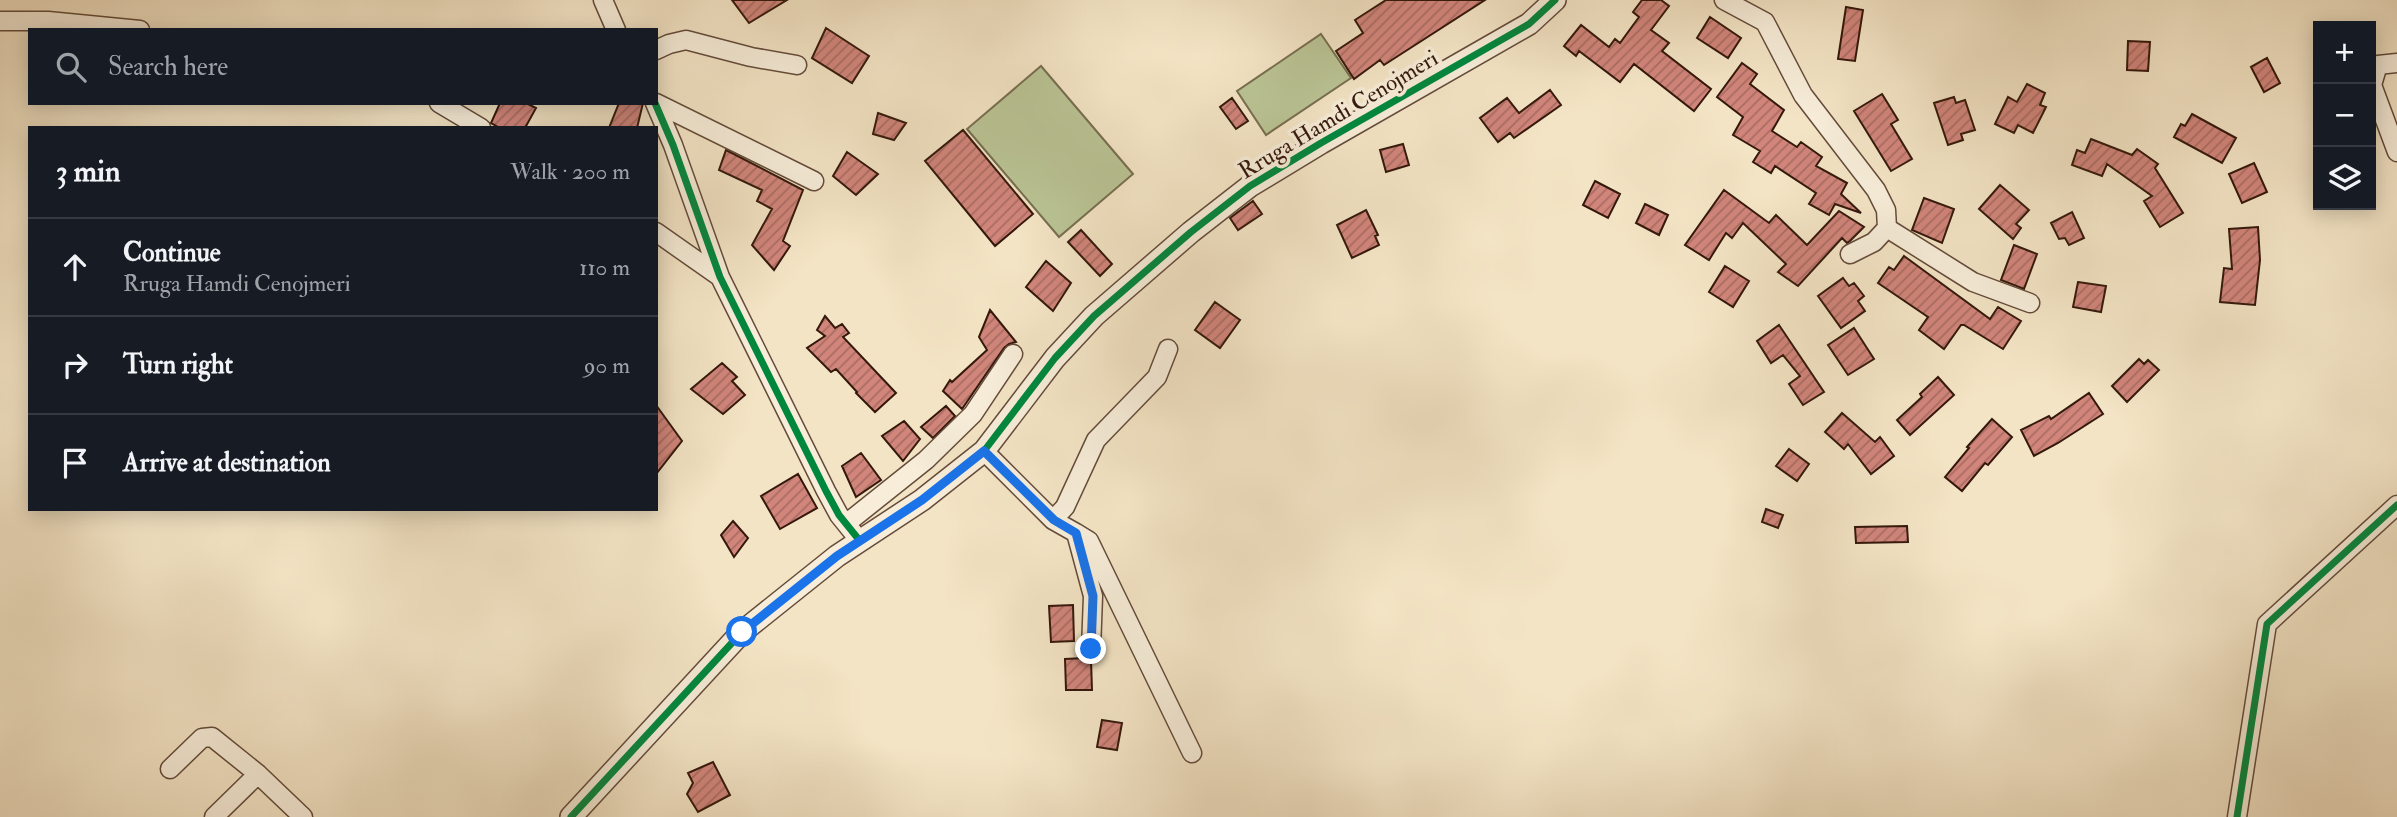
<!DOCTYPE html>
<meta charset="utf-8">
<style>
:root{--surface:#171b24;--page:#242831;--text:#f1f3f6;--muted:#9ea1a6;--line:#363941}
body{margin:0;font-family:"IM FELL Double Pica",serif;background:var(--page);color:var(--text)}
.controls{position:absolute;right:21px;top:21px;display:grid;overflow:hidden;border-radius:0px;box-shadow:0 4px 18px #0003}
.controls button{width:63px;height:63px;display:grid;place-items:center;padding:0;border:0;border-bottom:2px solid var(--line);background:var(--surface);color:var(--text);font:35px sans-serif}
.stop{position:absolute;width:21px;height:21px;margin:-16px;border:5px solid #1a73e8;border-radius:50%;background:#fff}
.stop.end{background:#1a73e8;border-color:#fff;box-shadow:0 2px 7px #0008}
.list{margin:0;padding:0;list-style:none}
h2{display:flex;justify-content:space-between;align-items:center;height:91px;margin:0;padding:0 28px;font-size:30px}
h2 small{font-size:23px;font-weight:400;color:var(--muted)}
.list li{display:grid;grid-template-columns:46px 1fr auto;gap:21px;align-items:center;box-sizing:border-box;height:98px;padding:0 28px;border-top:2px solid var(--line)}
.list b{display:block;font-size:26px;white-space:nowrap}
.list p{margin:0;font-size:23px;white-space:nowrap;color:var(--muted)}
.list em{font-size:23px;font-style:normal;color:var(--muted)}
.icon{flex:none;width:38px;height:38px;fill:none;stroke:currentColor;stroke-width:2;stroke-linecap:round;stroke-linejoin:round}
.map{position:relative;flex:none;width:2397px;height:817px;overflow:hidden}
.search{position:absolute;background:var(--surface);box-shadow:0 4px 18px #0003;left:28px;top:28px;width:630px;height:77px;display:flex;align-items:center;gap:18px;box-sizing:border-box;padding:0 24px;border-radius:0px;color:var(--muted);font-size:26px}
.panel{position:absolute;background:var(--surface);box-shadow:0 4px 18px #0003;left:28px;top:126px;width:630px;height:385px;border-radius:0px}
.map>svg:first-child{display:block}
.park{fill:#bac495;stroke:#776e50;stroke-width:2}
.building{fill:url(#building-hatch);stroke:#34180b;stroke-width:2}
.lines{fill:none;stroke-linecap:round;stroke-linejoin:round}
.minor-casing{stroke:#644b3a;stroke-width:21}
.tertiary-casing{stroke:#644b3a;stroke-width:24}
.minor{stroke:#f7edd9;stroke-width:18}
.tertiary{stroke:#f7edd9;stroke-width:21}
.cycleway-casing{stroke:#f7edd9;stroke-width:11}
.cycleway{stroke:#00873e;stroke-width:7}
.route{stroke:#1a73e8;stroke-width:9}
.labels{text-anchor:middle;stroke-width:7;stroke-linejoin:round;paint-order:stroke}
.street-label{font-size:23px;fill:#34180b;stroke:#f7edd9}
</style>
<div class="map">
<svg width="2397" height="817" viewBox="0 0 2397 817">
<defs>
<pattern id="building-hatch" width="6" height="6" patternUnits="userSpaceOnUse" patternTransform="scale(1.75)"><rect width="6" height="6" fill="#d1857b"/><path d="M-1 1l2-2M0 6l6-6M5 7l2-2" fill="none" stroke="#aa6c63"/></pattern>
</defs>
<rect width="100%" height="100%" fill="#f3e4c5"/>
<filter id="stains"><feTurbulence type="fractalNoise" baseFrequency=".00286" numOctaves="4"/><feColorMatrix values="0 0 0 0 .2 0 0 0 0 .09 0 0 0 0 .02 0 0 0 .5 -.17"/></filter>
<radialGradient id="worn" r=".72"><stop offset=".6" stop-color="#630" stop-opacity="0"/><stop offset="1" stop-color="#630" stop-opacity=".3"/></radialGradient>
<path class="park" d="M1321,34l30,44 -85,57 -29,-44z
M1041,66l92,108 -74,63 -92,-108z"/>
<path class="building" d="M732,0h55l-38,23z
M1386,0h99l-101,65 -4,-5 -26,19 -18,-28 27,-18 -8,-13z
M1642,0h19l8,6 -18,24 18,13 -7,8 49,38 -17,22 -60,-47 -14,18 -41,-31 -3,5 -12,-10 17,-21 28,22 6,-8 5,4 19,-26 -6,-5z
M1846,7l17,3 -8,51 -17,-2z
M1710,17l31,21 -13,20 -31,-20z
M826,28l43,28 -17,27 -40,-25z
M2128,41l22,1 -2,29 -21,-1z
M2267,58l13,25 -16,9 -13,-25z
M1742,63l15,11 -7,10 34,26 -12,21 25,16 4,-5 21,15 -6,9 31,17 -6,11 20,19 -26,-9 -6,11 -20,-11 7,-11 -41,-27 -4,7 -18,-11 7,-11 -27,-16 10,-18 -26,-20z
M2027,84l18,9 -5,12 6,2 -13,26 -15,-8 -4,8 -19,-9 13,-27 9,5z
M1550,90l11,15 -47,33 -4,-5 -12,9 -18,-24 27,-20 12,15z
M1882,94l16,26 -7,4 21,35 -21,12 -37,-60z
M1954,97l2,6 9,-3 10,30 -14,4 2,6 -15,5 -14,-42z
M1232,98l16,23 -12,8 -16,-22z
M500,103h26l10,5 -11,20h-25l-9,-5z
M619,103h24l-6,25h-28z
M878,113l28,10 -12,17 -21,-6z
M2192,114l44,24 -14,25 -48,-26 7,-13 4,2z
M963,130l70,84 -38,32 -70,-85z
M2091,139l41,16 5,-6 21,15 -3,4 28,45 -23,14 -16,-26 8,-5 -45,-32 -5,12 -30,-11 5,-15 8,3z
M1403,144l6,21 -23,7 -6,-22z
M726,150l77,40 -20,51 7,5 -16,24 -22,-25 20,-36 -15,-8 5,-11 -43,-20z
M847,152l31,22 -22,21 -23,-19z
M2254,163l13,29 -25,11 -13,-29z
M1595,181l25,13 -12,24 -25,-13z
M2000,185l29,25 -13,14 5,4 -8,11 -34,-30z
M1724,190l45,33 7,-8 31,30 32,-34 25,16 -14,14 -3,2 -5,-5 -44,48 -20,-14 8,-8 -43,-41 -11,15 -6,-5 -17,27 -24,-15z
M1924,198l30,11 -12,34 -30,-13z
M1253,201l9,13 -24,16 -8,-12z
M1645,204l23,11 -9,20 -23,-12z
M1366,210l12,25 -3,1 4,9 -27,13 -15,-33z
M2072,212l12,26 -15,7 -4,-7 -6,1 -8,-16z
M2258,227l2,33 -5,45 -35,-3 4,-34 8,1 -3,-40z
M1081,230l31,34 -12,12 -32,-34z
M2014,245l23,9 -13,35 -23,-9z
M1904,256l86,63 8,-12 23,14 -18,28 -39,-24h-3l-17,24 -25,-19 9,-13 -50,-34 11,-16 5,3z
M1046,261l25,22 -18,28 -27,-24z
M1725,266l24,15 -16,26 -24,-15z
M1843,278l6,8 5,-3 10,13 -6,5 7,10 -24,17 -23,-32z
M2078,282l28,4 -5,26 -28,-5z
M1215,302l25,18 -20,28 -25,-18z
M990,310l26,32 -7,2 -5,4 -42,61 -19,-18 7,-11 2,2 35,-32 -8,-13z
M825,316l10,12 7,-4 7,9 -6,4 53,56 -21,19 -19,-19 1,-1 -21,-23 -5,3 -24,-24 18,-12 -8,-6z
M1779,325l45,67 -21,13 -14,-21 11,-8 -17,-21 -12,8 -14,-22z
M1854,328l20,31 -26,16 -20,-30z
M2139,359l5,5 4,-4 11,10 -32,32 -15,-16z
M722,363l15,14 -5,4 13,14 -22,19 -32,-25z
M1938,377l16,18 -44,40 -13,-15 25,-23 -2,-3z
M2089,393l14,21 -45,29 -24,13 -13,-26 28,-14 2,3z
M656,405l26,36 -26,33z
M946,406l9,10 -22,22 -12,-11z
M1842,413l33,29 5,-5 14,19 -23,18 -23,-30 -4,5 -19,-17z
M1992,419l20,18 -24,28 -3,-2 -23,28 -17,-14 24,-29 -2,-1z
M904,421l16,18 -17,22 -21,-25z
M1789,449l20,15 -12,17 -21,-15z
M861,453l20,27 -25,17 -14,-31z
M798,474l19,34 -37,21 -19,-33z
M1766,509l17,6 -5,13 -16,-6z
M733,521l15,17 -14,19 -13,-22z
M1907,526l1,16 -52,1 -1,-16z
M1073,605l1,36 -23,1 -2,-36z
M1085,658l6,2 1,30h-26l-1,-31z
M1102,720l20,3 -5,27 -20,-3z
M713,762l17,33 -32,17 -11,-18 6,-11 -5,-10z"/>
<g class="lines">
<g class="minor-casing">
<path id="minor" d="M603,0l13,30
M1724,0l41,22 38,73 73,95 10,20 1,18
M0,21h48l92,9
M656,50l13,-6 17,-4 65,17 46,8
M2397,63l-19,2 -6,20 25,67
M439,103l42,25
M655,103l18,42 47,132 106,214 13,24 21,26
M656,103l158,78
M1887,228l86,54 57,21
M656,232l64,45
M1850,254l24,-12 13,-14
M984,451l69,69 23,13 17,63 -2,53
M1053,520l12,-13 31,-67 61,-63 11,-28
M847,523l79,-63 47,-46 40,-60
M1076,533l13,8 103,212
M170,769l32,-31 10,-1 46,37 45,43
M214,817l44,-43
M2237,817l30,-193 130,-119"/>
</g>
<g class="tertiary-casing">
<path id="tertiary" d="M571,817l171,-185 95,-76 85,-56 62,-49 71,-93 39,-42 97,-84 59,-46 71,-43 208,-119 26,-24"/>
</g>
<use href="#minor" class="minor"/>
<use href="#tertiary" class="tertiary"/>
<g class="cycleway-casing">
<path id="cycleway" d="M655,103l18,42 47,132 106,214 13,24 21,26
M571,817l171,-185 95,-76 85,-56 62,-49 71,-93 39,-42 97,-84 59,-46 71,-43 208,-119 26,-24
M2237,817l30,-193 130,-119"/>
</g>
<use href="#cycleway" class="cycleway"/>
</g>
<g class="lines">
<path class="route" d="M742,632l95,-76 85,-56 62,-49 70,69 22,13 17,63 -2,53"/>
</g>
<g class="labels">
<g class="street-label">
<text transform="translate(1338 114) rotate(-31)" y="8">Rruga Hamdi Cenojmeri</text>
</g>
</g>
<rect width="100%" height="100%" filter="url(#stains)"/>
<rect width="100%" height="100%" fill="url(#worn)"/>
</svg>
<div class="controls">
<button>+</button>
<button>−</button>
<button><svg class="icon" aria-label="layers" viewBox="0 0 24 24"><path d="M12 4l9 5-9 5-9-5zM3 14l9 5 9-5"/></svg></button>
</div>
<div class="stop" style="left:742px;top:632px"></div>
<div class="stop end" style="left:1091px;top:649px"></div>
<div class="search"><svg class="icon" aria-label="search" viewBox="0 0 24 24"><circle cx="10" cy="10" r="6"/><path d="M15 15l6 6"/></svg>Search here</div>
<section class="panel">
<h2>3 min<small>Walk · 200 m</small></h2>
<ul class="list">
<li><svg class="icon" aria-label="ahead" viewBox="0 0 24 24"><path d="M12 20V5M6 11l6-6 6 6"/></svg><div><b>Continue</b><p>Rruga Hamdi Cenojmeri</p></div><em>110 m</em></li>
<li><svg class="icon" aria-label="right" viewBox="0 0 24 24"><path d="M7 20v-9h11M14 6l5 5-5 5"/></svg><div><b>Turn right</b></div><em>90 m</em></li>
<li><svg class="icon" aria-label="arrive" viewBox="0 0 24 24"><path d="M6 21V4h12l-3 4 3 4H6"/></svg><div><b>Arrive at destination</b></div></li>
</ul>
</section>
</div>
